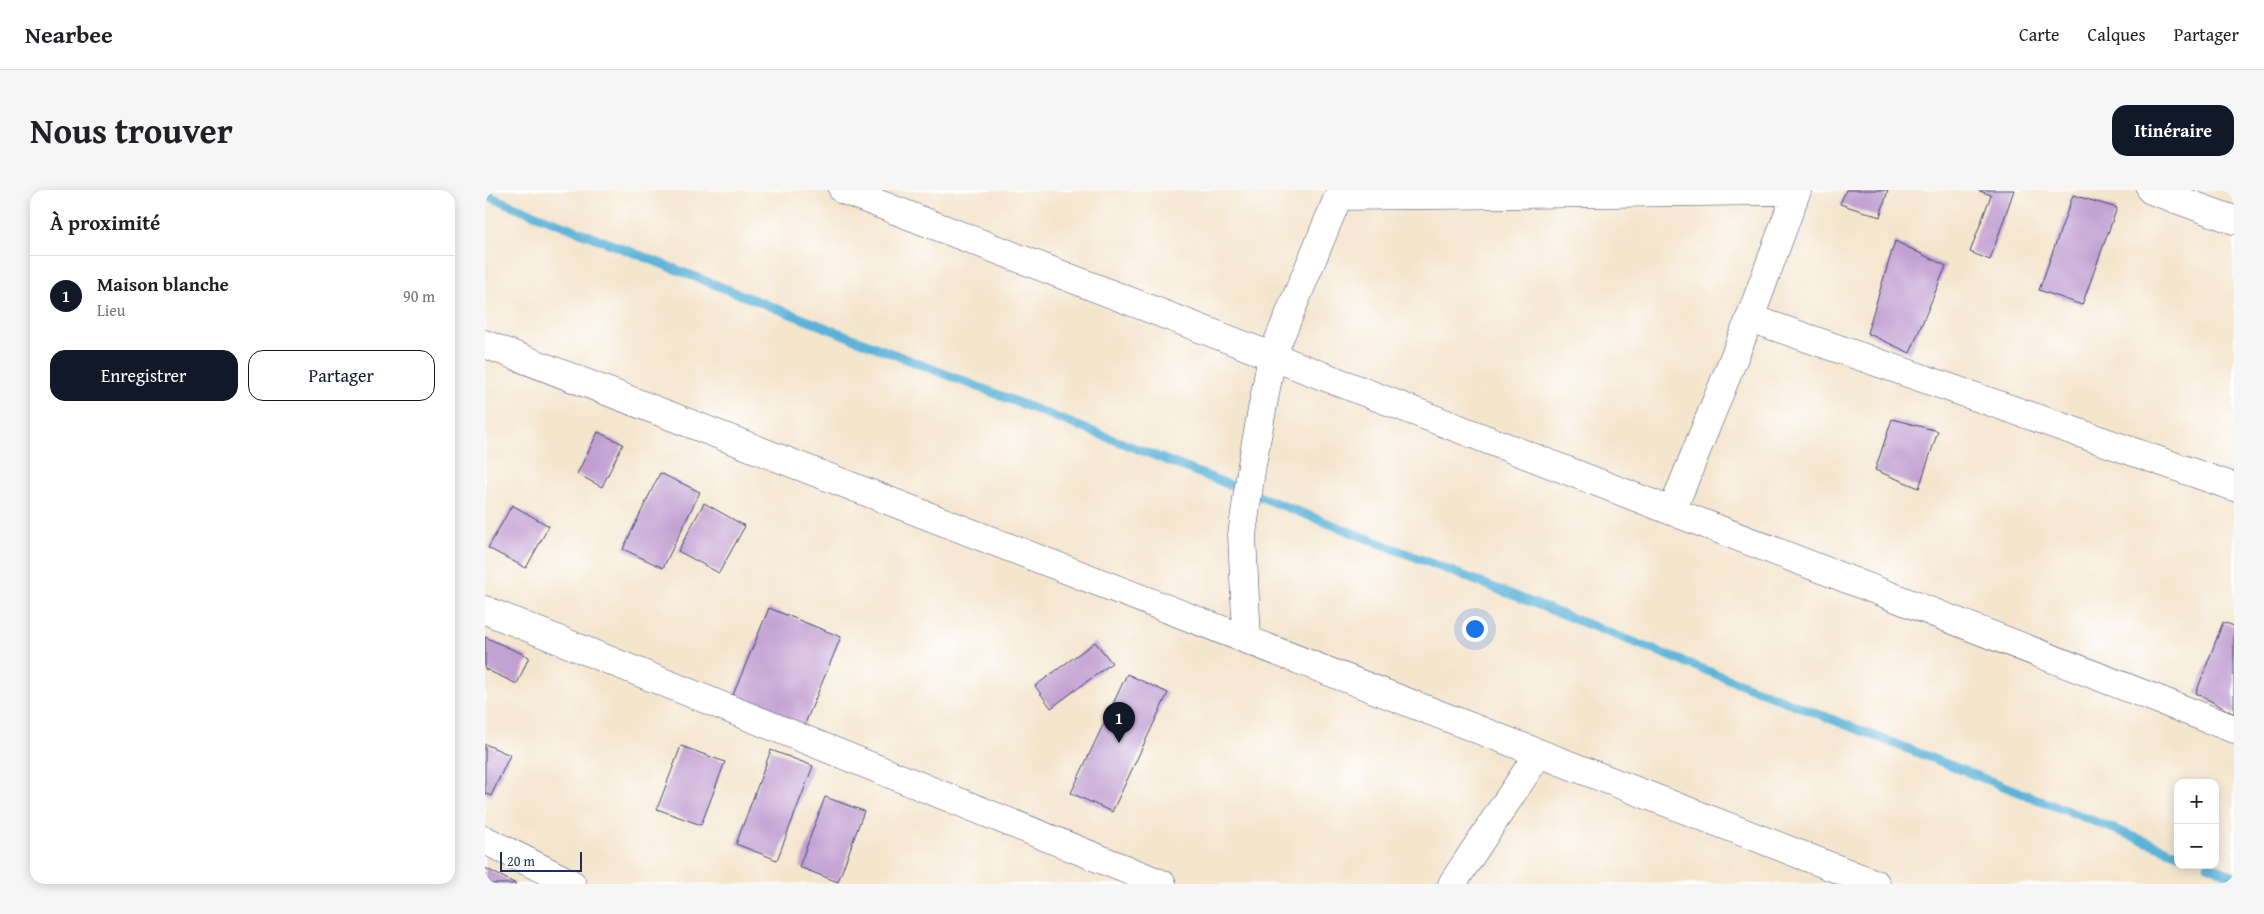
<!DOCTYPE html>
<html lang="fr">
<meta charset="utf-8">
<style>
:root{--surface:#fff;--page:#f6f6f6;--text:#202124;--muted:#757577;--line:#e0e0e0;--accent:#111827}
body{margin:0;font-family:"Gentium Book Plus",serif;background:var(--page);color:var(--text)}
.controls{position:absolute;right:15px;bottom:15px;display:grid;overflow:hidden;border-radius:10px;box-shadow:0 2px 12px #0003}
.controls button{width:45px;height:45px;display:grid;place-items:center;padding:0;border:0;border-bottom:1px solid var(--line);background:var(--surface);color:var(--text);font:25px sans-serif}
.scale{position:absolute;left:15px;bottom:12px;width:82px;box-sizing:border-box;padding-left:5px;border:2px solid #1b2f5e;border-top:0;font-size:14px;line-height:18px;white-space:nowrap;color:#1b2f5e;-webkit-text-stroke:4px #fff;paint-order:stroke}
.you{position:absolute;left:989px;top:438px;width:18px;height:18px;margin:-12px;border:4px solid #fff;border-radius:50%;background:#1a73e8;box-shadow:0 0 0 8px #1a73e833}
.badge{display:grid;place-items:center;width:32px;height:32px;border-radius:50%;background:var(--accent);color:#fff;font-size:16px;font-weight:700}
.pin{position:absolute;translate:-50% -41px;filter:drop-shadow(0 1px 2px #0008)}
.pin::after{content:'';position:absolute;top:26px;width:18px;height:15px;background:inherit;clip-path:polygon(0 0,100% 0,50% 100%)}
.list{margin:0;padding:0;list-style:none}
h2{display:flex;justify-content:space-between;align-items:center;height:65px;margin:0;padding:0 20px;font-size:21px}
h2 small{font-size:16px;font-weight:400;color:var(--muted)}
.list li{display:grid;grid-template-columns:32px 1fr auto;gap:15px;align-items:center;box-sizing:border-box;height:80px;padding:0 20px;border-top:1px solid var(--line)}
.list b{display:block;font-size:19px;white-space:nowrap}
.list p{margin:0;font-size:16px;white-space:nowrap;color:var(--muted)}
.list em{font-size:16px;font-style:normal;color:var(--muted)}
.actions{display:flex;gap:10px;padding:15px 20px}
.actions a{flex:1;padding:11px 0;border:1px solid var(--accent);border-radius:15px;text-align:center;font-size:18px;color:var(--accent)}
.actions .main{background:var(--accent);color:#fff}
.map{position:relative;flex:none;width:1749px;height:694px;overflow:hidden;border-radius:15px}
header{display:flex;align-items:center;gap:30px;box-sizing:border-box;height:70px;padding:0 25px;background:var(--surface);border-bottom:1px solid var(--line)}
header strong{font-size:24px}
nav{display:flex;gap:28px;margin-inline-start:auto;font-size:18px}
.intro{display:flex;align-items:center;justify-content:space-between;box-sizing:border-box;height:120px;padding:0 30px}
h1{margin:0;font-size:35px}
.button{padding:12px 22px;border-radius:15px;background:var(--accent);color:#fff;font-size:18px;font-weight:700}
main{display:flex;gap:30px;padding:0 30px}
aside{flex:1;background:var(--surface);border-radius:15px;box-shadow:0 2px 12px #0003}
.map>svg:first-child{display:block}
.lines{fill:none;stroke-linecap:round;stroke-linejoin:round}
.stream{stroke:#5cb3d9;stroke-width:9}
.building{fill:#c2a0d2}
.minor-casing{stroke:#3c4a6f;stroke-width:29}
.minor{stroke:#fff;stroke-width:28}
</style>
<header>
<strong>Nearbee</strong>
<nav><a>Carte</a><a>Calques</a><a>Partager</a></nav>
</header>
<div class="intro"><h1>Nous trouver</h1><a class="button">Itinéraire</a></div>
<main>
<aside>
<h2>À proximité<small></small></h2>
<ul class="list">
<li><span class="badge">1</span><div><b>Maison blanche</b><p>Lieu</p></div><em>90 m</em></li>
</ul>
<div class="actions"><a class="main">Enregistrer</a><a>Partager</a></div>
</aside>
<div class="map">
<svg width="1749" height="694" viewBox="0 0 1749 694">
<rect width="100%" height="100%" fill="#fff"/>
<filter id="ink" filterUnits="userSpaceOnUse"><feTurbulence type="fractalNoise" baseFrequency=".02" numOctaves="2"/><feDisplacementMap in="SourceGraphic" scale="10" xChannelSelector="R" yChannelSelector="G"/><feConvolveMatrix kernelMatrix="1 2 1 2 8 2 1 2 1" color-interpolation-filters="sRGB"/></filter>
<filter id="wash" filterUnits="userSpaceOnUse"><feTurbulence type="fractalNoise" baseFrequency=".0096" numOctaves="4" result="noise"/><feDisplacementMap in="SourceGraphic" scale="20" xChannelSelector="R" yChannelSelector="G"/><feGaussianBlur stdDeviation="1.12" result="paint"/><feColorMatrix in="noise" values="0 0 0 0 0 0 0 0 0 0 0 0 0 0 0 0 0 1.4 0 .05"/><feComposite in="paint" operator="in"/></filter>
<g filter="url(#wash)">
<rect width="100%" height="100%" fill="#f4e5cd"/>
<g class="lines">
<path class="stream" d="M0,5l1693,659
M1723,675l26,11"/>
</g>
<g id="blocks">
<path class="building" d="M1361,0h42l-8,27 -40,-13z
M1492,0h37l-24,70 -20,-8 21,-57z
M1588,5l44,13 -35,97 -43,-15z
M1410,51l51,25 -36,87 -43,-20z
M1407,229l46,12 -19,57 -44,-18z
M113,242l25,12 -21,43 -25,-13z
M175,283l40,19 -37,76 -40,-19z
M219,313l41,23 -26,47 -41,-22z
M27,315l37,21 -23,42 -38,-20z
M284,418l72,29 -39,94 -72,-29z
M1738,432l11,4v88l-38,-21z
M0,447l44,20 -12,27 -32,-15z
M610,452l17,21 -61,45 -16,-22z
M642,484l41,19 -56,119 -41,-19z
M0,554l25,11 -19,41 -6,-3z
M196,556l44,16 -24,63 -44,-16z
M286,560l42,16 -36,94 -41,-16z
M340,607l39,14 -26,71 -39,-15z
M0,678l31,16h-31z"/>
</g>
</g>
<g filter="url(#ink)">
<use href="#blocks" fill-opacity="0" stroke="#3c4a6f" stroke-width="1"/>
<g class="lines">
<g class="minor-casing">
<path id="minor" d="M358,0l1391,539
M1666,0l83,30
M854,6l458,-5
M1265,128l484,169
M0,154l1391,540
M1187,321l78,-193 47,-128
M0,420l677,274
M762,450l-5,-105 10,-71 20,-108 69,-166
M0,650l87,44
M967,694l87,-131"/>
</g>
<use href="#minor" class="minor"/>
</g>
</g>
</svg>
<div class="controls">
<button>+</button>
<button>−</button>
</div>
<div class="scale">20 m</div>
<div class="you"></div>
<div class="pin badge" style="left:634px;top:553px">1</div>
</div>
</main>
